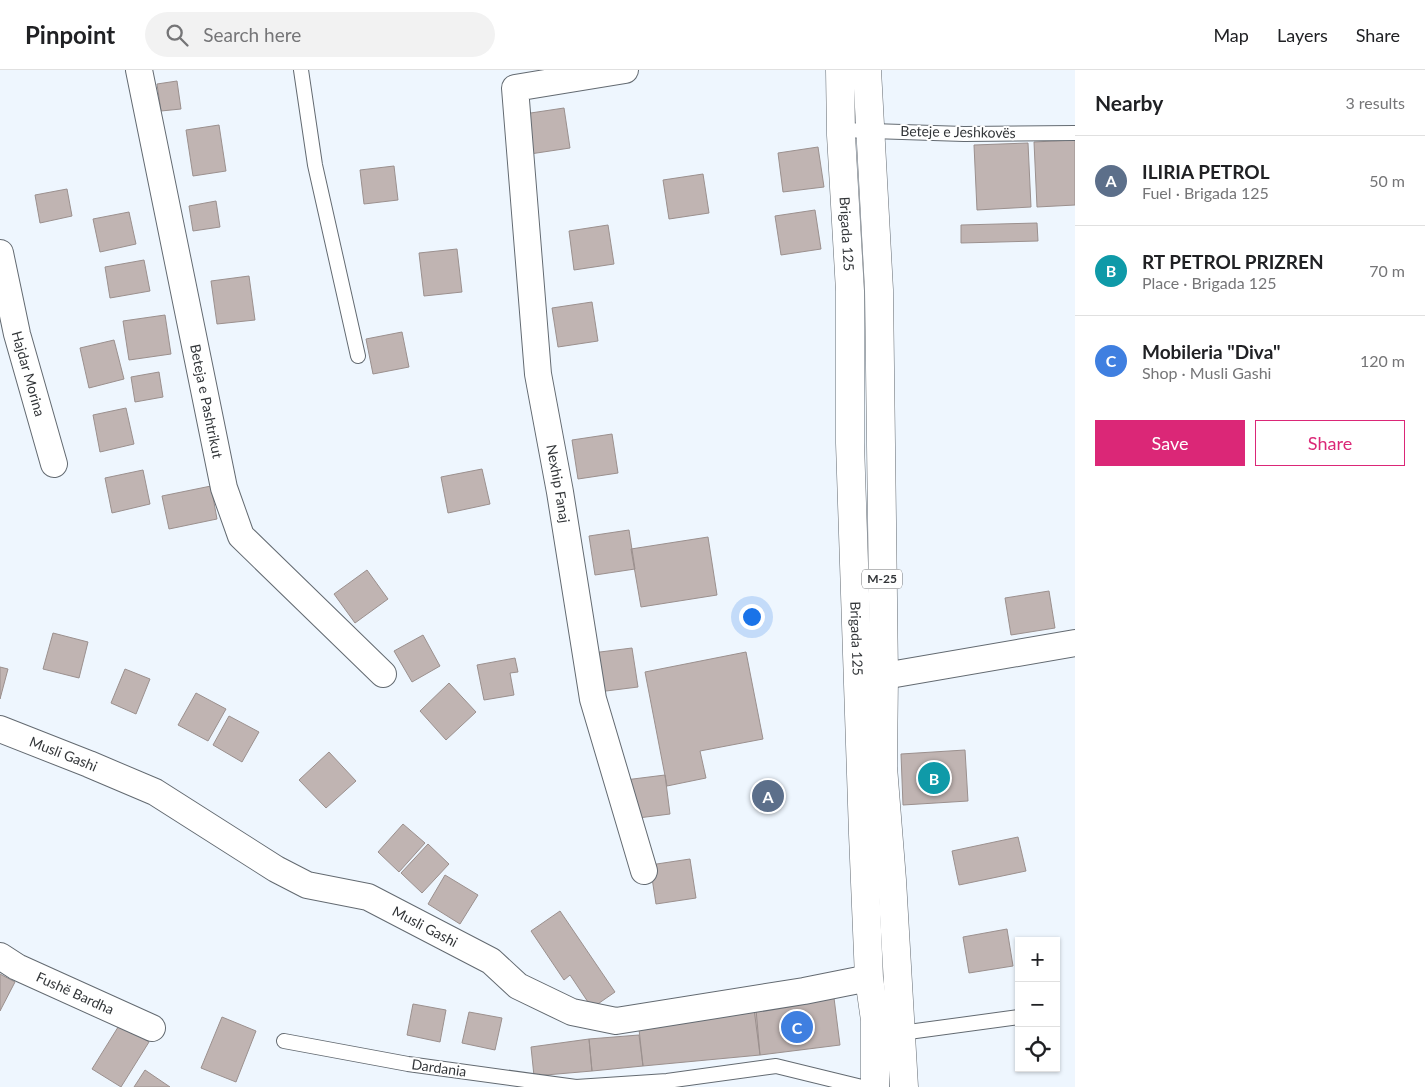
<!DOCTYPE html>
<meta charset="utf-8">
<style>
:root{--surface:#fff;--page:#f2f2f2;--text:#202124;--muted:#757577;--line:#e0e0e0;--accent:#db2777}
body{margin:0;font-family:Lato,sans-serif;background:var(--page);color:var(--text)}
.controls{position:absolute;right:15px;bottom:15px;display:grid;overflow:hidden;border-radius:0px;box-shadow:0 1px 4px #0004}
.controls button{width:45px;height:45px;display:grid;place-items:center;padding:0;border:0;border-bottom:1px solid var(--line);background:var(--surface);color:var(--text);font:25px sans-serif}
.you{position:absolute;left:751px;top:546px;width:18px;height:18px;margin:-12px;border:4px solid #fff;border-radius:50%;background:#1a73e8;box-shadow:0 0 0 8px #1a73e833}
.badge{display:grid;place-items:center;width:32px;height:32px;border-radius:50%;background:var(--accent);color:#fff;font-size:16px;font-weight:700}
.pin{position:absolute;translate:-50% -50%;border:2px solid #fff;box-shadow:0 1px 5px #0006}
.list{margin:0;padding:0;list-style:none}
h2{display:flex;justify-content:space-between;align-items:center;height:65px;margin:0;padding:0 20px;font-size:21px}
h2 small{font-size:16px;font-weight:400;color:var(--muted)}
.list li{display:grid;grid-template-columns:32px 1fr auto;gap:15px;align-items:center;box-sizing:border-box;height:90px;padding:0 20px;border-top:1px solid var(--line)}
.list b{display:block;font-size:19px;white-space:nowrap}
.list p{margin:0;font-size:16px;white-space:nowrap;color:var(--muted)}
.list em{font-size:16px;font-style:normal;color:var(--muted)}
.actions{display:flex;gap:10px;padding:15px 20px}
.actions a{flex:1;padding:11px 0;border:1px solid var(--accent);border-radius:0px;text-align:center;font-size:18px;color:var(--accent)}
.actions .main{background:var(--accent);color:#fff}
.icon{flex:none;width:28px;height:28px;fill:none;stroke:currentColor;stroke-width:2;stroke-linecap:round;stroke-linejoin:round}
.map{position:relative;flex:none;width:1075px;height:1017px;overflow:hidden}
header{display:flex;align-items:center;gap:30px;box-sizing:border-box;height:70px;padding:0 25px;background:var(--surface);border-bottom:1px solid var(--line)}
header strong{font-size:24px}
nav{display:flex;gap:28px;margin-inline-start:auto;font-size:18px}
.search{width:350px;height:45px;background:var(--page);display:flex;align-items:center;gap:12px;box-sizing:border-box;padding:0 18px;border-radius:28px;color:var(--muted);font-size:19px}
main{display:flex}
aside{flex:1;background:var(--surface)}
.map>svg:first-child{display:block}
.building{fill:#c0b4b2;stroke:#9b908e}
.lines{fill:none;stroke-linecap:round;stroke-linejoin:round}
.service-casing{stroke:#636a71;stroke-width:16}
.minor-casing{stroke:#636a71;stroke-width:28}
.primary-casing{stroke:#636a71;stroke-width:29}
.service{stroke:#fff;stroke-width:14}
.minor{stroke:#fff;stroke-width:26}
.primary{stroke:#fff;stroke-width:28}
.labels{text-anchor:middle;stroke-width:4;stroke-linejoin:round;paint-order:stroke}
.shield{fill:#fff;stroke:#707274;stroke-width:1}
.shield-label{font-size:12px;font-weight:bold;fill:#323538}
.street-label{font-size:14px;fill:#323538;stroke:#fff}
</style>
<header>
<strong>Pinpoint</strong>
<div class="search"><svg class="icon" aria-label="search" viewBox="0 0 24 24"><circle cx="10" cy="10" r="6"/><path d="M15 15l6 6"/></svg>Search here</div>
<nav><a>Map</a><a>Layers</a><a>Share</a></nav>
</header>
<main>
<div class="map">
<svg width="1075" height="1017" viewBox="0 0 1075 1017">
<rect width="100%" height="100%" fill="#eef6fe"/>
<path class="building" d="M177,11l4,28 -20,2 -4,-27z
M564,38l6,40 -40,6 -6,-40z
M219,55l7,46 -33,5 -7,-46z
M1075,70v65l-38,2 -3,-65z
M1028,73l3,64 -54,3 -3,-65z
M818,77l6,40 -41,5 -5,-39z
M394,96l4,34 -34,4 -4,-34z
M703,104l6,39 -40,6 -6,-39z
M67,119l5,27 -32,7 -5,-28z
M216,131l4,26 -27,4 -4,-25z
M815,140l6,39 -40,6 -6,-39z
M129,142l7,32 -36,8 -7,-33z
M1037,153l1,18 -77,2v-18z
M608,155l6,39 -40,6 -5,-39z
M457,179l5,43 -38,4 -5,-43z
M144,190l6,31 -40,7 -5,-31z
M249,206l6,44 -38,4 -6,-43z
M592,232l6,39 -40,6 -6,-39z
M165,245l6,39 -42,6 -6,-39z
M402,262l7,35 -36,7 -7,-35z
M114,270l10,39 -35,9 -9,-40z
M159,302l4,25 -28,5 -4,-25z
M126,338l8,36 -34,8 -7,-37z
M612,364l6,39 -40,6 -6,-39z
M482,399l8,35 -42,9 -7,-36z
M143,400l7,34 -38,9 -7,-35z
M211,416l6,33 -48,10 -7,-33z
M629,460l6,39 -40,6 -6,-39z
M708,467l9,58 -76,12 -10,-58z
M367,500l21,29 -33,24 -21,-29z
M1049,521l6,37 -44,7 -6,-37z
M53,563l35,9 -9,36 -36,-9z
M423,565l17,31 -28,16 -18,-31z
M632,578l6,39 -40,5 -6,-39z
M746,582l17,87 -63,12 6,27 -39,8 -22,-114z
M515,588l3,14 -8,1 4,22 -30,5 -7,-35z
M0,597l8,2 -8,30z
M125,599l25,10 -14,35 -25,-11z
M449,613l27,29 -30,28 -26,-29z
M196,623l30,16 -18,32 -30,-16z
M229,646l30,16 -17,30 -29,-17z
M965,680l3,51 -65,4 -2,-51z
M329,682l27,29 -30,27 -27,-28z
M665,705l5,39 -40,5 -5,-39z
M403,754l22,19 -26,29 -21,-20z
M1018,767l8,34 -67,14 -7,-34z
M428,774l21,20 -27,29 -21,-20z
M690,789l6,39 -40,6 -6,-39z
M445,805l33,20 -18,29 -32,-20z
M560,841l55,81 -23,16 -22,-33 -6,5 -33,-49z
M1007,859l6,37 -44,7 -6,-36z
M0,904l15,8 -15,29z
M834,928l6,47 -80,10 -6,-46z
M413,934l33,6 -6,32 -33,-7z
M756,939l4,46 -117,11 -5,-46z
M469,942l33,6 -7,32 -33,-7z
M222,947l34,14 -20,51 -35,-14z
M120,954l29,18 -28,45 -29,-18z
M639,965l4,31 -51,5 -3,-32z
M589,969l3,32 -58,5 -3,-29z
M145,1000l25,17h-36z"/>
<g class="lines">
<g class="service-casing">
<path id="service" d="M301,0l14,95 43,191
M841,60l123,4 111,-1
M901,963l118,-16
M284,971l124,23 168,23 91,-6 109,-15 86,21"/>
</g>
<g class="minor-casing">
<g id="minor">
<path id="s1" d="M139,0l85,418 17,48 142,138"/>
<path id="s2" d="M625,0l-110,18 23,286 22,118 33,207 51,172"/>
<path id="s3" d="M0,183l17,81 37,130"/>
<path d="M884,606l191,-33"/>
<path id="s4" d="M0,659l89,35 66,28 121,77 31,16 61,12 123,64 27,25 54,26 44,9 188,-30 65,-13"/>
<path id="s5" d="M0,886l17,11 135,61"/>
</g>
</g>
<g class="primary-casing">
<g id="primary">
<path id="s6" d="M840,0l1,65 9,156v152l13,391 6,144 6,42v67"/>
<path d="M867,0l12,220 5,386 -1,91 9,113 12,207"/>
</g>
</g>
<use href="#service" class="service"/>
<use href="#minor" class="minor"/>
<use href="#primary" class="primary"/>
</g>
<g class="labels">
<rect class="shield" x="862" y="499.5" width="40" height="19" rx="4"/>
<g class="shield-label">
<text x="882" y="513">M-25</text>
</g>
<g class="street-label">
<text transform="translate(958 62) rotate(1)" y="5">Beteje e Jeshkovës</text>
<text dy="5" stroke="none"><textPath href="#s6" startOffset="164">Brigada 125</textPath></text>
<text dy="5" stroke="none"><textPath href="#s3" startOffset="124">Hajdar Morina</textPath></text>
<text dy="5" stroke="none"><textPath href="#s1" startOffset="338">Beteja e Pashtrikut</textPath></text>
<text dy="5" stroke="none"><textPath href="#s2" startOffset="510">Nexhip Fanaj</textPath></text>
<text dy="5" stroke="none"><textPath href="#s6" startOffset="569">Brigada 125</textPath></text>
<text dy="5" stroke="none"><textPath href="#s4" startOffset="68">Musli Gashi</textPath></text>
<text dy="5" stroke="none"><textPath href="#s4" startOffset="472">Musli Gashi</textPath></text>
<text dy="5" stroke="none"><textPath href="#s5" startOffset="84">Fushë Bardha</textPath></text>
<text transform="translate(439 998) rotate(8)" y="5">Dardania</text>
</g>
</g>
</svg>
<div class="controls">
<button>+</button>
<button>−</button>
<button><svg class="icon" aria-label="locate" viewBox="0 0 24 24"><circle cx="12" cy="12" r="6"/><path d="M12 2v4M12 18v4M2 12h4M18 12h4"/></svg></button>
</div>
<div class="you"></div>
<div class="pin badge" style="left:768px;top:726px;background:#5c6f8a">A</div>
<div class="pin badge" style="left:934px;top:708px;background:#0f9aa8">B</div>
<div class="pin badge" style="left:797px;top:957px;background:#3f7fe0">C</div>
</div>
<aside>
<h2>Nearby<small>3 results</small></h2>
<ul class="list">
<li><span class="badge" style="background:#5c6f8a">A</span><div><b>ILIRIA PETROL</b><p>Fuel · Brigada 125</p></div><em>50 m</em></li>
<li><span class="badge" style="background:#0f9aa8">B</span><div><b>RT PETROL PRIZREN</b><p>Place · Brigada 125</p></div><em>70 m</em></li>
<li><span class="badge" style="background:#3f7fe0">C</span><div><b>Mobileria &quot;Diva&quot;</b><p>Shop · Musli Gashi</p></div><em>120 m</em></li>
</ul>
<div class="actions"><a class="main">Save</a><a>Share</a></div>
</aside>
</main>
